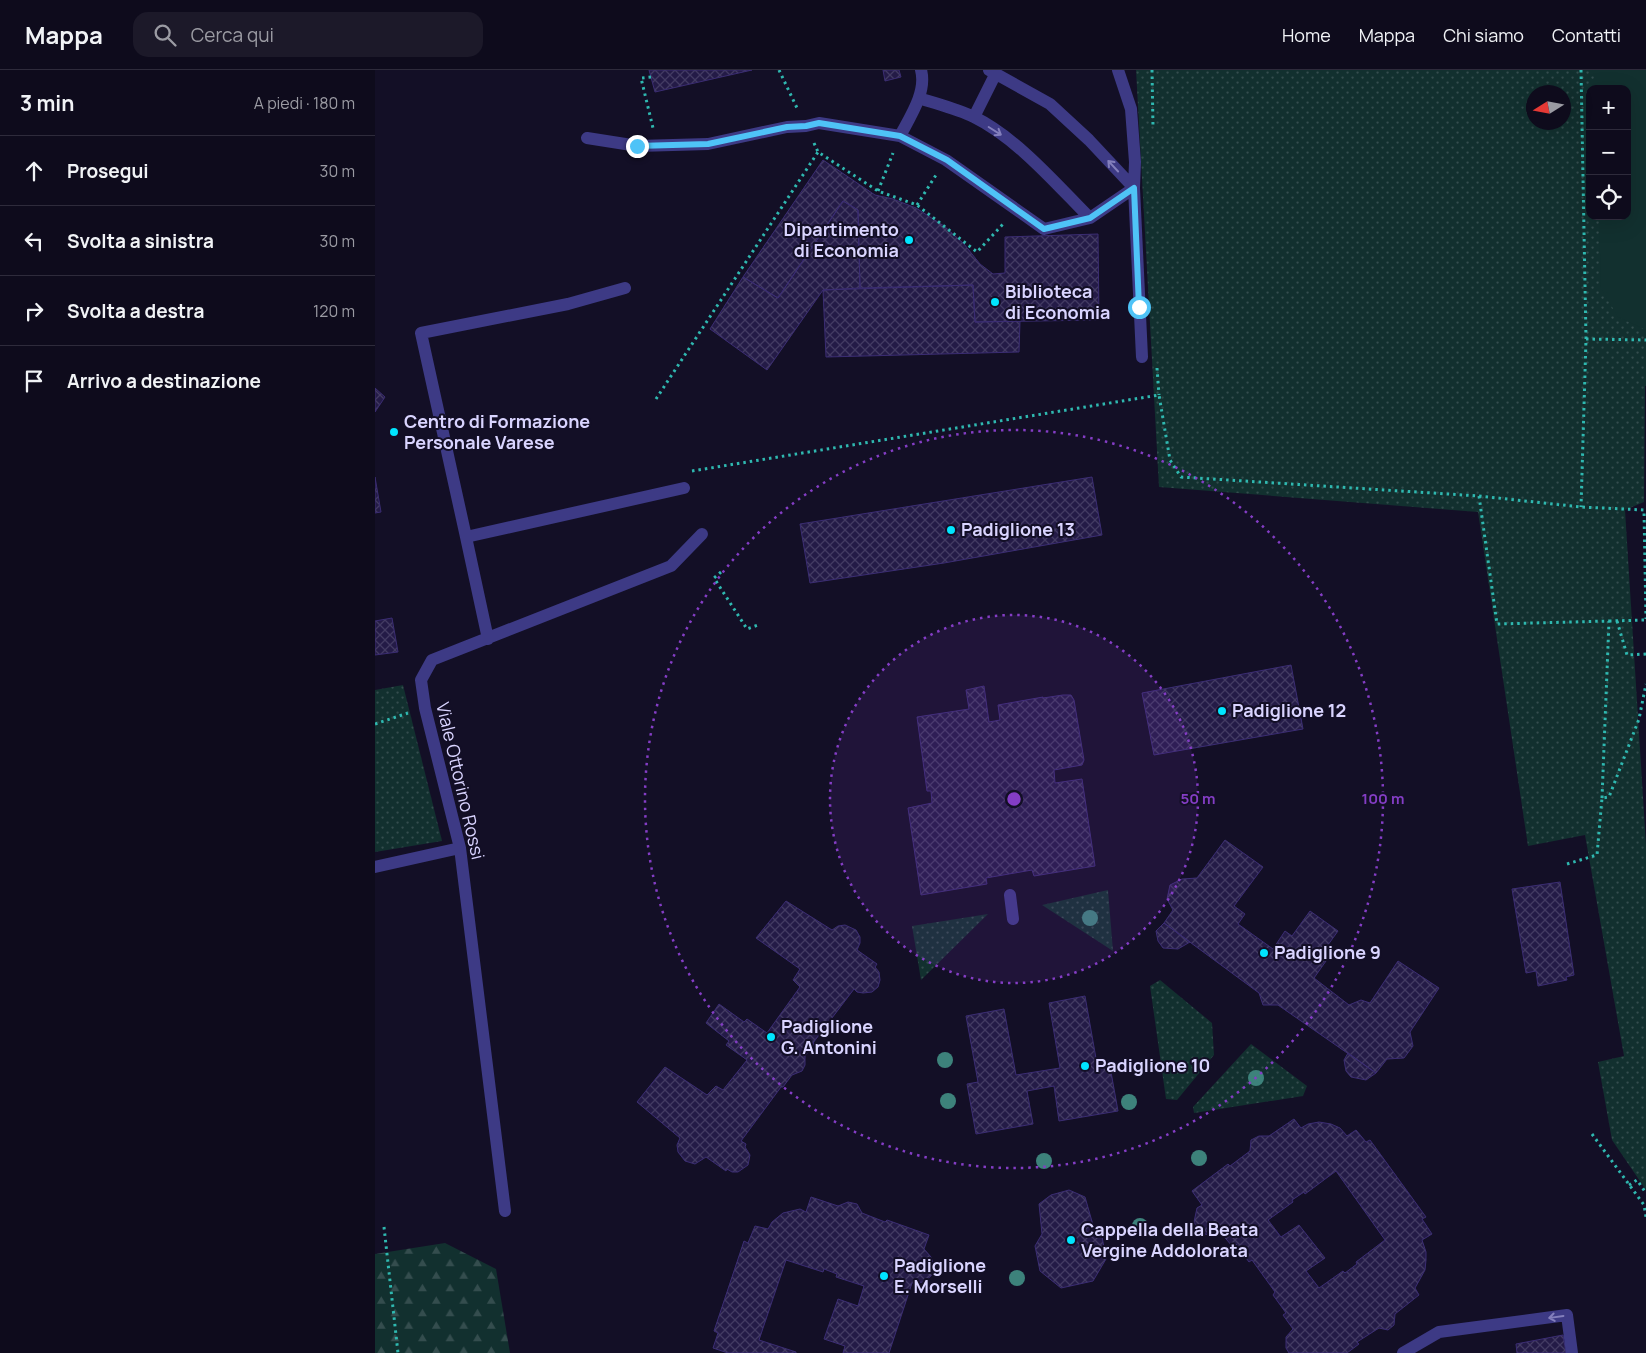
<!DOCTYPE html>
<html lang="it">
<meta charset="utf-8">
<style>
:root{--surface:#0e0b1c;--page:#1c1929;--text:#f1f3f6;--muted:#9b9ba3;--line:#2e2b3b}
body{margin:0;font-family:Manrope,sans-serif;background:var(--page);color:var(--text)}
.controls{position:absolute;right:15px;top:15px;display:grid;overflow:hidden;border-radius:10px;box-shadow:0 5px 20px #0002}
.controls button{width:45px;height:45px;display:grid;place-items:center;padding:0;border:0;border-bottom:1px solid var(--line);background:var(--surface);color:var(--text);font:25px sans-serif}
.compass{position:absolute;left:1151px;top:15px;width:45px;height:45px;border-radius:50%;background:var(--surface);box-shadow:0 5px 20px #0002;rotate:259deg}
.stop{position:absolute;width:15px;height:15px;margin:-11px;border:4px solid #4fc3f7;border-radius:50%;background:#fff}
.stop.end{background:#4fc3f7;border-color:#fff;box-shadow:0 1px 5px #0008}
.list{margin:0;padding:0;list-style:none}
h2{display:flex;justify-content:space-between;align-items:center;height:65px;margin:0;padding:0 20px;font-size:21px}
h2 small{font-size:16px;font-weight:400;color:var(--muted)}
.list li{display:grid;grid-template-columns:32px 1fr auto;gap:15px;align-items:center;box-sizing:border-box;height:70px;padding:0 20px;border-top:1px solid var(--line)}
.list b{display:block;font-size:19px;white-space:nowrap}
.list em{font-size:16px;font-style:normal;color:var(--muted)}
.icon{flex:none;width:28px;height:28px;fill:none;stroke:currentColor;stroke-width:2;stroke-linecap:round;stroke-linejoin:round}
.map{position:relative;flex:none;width:1271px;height:1283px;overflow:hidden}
header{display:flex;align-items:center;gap:30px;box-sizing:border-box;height:70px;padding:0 25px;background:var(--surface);border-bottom:1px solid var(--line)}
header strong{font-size:24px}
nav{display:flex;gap:28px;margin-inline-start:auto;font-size:18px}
.search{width:350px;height:45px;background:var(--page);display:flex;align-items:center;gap:12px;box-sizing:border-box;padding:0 18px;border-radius:15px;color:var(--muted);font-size:19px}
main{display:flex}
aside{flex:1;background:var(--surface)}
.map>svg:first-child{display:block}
.grass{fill:url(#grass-dots);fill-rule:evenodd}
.forest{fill:url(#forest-firs)}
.garden{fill:#12302f}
.building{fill:url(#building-cross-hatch);stroke:#3b2d73;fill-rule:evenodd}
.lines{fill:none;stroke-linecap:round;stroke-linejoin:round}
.path{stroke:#2fb8b0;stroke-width:3;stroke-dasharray:2.5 4;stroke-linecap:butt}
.minor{stroke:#3d3a85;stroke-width:12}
.tree{fill:#3d827b}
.oneway{stroke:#837fbc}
.route{stroke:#4fc3f7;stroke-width:6}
.ring{fill:none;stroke:#843dc5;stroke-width:2.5;stroke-dasharray:2.5 5}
.poi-dot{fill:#00e5ff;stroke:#130f26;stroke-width:2}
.labels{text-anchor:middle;stroke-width:4;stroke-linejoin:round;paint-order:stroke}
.poi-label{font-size:18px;font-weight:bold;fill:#d9d4ff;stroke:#130f26;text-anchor:start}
.street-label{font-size:18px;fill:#d9d4ff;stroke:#130f26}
.centre{fill:#843dc5;stroke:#130f26;stroke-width:2.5}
.ring-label{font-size:15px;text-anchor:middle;font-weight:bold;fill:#843dc5;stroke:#130f26;stroke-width:4;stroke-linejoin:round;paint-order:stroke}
</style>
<header>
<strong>Mappa</strong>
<div class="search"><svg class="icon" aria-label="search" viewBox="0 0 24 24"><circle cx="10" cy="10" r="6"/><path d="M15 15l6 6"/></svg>Cerca qui</div>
<nav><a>Home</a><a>Mappa</a><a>Chi siamo</a><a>Contatti</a></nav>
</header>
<main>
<aside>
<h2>3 min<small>A piedi · 180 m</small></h2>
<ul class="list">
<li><svg class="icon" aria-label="ahead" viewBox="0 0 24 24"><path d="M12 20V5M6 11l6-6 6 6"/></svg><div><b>Prosegui</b></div><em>30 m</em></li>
<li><svg class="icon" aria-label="left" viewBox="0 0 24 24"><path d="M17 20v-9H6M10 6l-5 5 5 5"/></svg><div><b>Svolta a sinistra</b></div><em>30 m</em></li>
<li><svg class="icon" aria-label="right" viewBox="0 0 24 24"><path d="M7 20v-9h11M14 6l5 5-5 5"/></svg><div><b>Svolta a destra</b></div><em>120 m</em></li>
<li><svg class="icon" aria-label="arrive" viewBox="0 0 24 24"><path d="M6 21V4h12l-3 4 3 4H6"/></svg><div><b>Arrivo a destinazione</b></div></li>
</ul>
</aside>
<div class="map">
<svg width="1271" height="1283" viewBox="0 0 1271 1283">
<defs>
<pattern id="grass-dots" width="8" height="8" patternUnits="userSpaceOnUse" patternTransform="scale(1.25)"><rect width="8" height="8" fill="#12302f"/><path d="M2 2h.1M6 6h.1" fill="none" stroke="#344d4e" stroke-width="1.8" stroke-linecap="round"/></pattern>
<pattern id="forest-firs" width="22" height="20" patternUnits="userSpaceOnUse" patternTransform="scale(1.25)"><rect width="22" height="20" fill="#12302f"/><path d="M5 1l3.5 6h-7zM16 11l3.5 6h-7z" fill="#344d4e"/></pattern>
<pattern id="building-cross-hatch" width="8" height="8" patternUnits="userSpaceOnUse" patternTransform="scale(1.25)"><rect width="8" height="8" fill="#241b47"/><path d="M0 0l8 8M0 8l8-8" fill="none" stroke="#433b63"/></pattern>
</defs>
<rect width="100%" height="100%" fill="#130f26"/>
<path class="grass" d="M761,0h510v316h-1l-1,116 -19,8 21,335v345l-34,-50 -14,-78 26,-6 -39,-221 -57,11 -50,-334 -319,-25zM1215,19h37v127h-37zM1158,22h30v30h-30z
M28,615l39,156 -67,11v-162z
M733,820l5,61 -71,-46z
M613,844l-67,66 -9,-54z
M785,910l52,43 2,32 -37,45 -11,-1 -16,-113z
M876,974l56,42 -4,10 -109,17 -1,-6z"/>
<path class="forest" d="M70,1173l51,26 14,84h-135v-99z"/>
<path class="garden" d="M1220,0h51v260l-28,-13 -17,-29 -2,-72h28v-127h-32z"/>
<path class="building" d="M274,0h103l-97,22z
M508,0h16l2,7 -16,4z
M448,90l52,35 18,4 23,9 28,18 20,18 16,20 13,10 12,-1v-36l93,-3 1,86 -124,2 -2,-37 -113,3 -2,-78 -15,-9 -65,97 -35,-21z
M468,131l15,9 2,78 -37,2 -56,80 -57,-41 33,-52 35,21z
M598,215l2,37 45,-1 -1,31 -193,5 -3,-67z
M0,318l10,9 -10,15z
M0,407l6,35 -6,1z
M717,407l10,58 -158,28 -134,20 -10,-59z
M17,548l6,34 -23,3v-34z
M916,595l12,64 -149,26 -12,-62z
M609,616l5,36 11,-2 -2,-15 45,-8v1l20,-3h8l3,5 10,60 -2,5 -28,5 1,13 27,-4 13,87 -61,10 -2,-6 -46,8 1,6 -66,11 -13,-87 24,-5 -1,-12h-4l-10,-74 52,-8 -3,-19z
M850,770l38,27 -29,39 11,8 -7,10 35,25 12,-18 7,5 18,-25 28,20 -18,25 6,5 -12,17 35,27 12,-5 9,3 28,-42 41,27 -29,44 3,14 -9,12 -17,1 -11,14 -98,-68h-15l-4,-12 -95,-70 9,-13 -6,-11 3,-14 12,-6 15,-1z
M1185,812l14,93 -8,2 1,3 -29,6 -2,-15 -10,2 -14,-84z
M411,831l46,29 6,-4 7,-1 11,5 4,7v6l-3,7 20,14 -2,3 4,5 1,8 -2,7 -6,5 -9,1 -6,-1 -3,-3 -41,54 1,1 -9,12v9l-3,6 -10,4 -9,12h-2l-40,54 5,3 -1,3 5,8 -2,10 -10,7h-6l-5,-3 -1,2 -20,-14 -11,7 -10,-3 -7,-9 -1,-7 3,-7 -43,-36 28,-35 42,28 9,-9 7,4 24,-30 -21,-15 3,-4 -23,-18 13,-19 25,18 3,-3 20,14 33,-46 -7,-7 7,-11 -44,-31z
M789,853l26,19 -12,7 -15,-1 -5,-7 -2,-10z
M710,926l12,68 12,-3 9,50 -59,10 -5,-35 -27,5 6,33 -57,10 -9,-50 11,-2 -12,-66 38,-7 12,66 44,-7 -11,-65z
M973,983l28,20 -10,7 -15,-3 -5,-6 -2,-11z
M919,1049l7,9 7,-4 11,-2 12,2 9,4 7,8 9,-6 10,12 4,-2 56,77 -4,2 10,15 -10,6 4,12v8l-1,10 -10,18 4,7 -24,19 -1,11 -6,5 -9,-2 -22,14 2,2 -12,9h-58l-3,-5v-11l7,-8 -10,-14 3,-2 -13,-18 2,-3 -23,-32 -3,2 -13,-18 -4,2 -11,-13 -6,3 -10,-2 -8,-6 -3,-6 3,-14 5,-3 -10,-14 36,-27 2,2 20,-15 1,-11 8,-4h10zM961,1101l49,69 -29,22 1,2 -12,9 -2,-2 -24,17 -13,-17 19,-13 -26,-33 -18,12 -13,-17 25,-18 -1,-2 12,-8 1,2z
M694,1120l16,7 8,28 8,6 5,28 -13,22 -32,7 -21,-17 -5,-25 7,-12 -3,-30 12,-9z
M436,1127l27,9 10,-4 9,2 5,9 23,9 2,-2 42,15 -5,14 7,8 3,9 -2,9 -8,7 -12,1 -23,70h-46l2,-7 -21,-7 14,-40 20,7 6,-20 -28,-9 1,-3 -13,-5 -1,3 -37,-12 -27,80 37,12v1h-68l-15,-5 5,-15 -4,-2 30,-90 4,2 7,-17 13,3 4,-7 11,-9 17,-4 6,3z
M1188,1265l3,18h-49l-1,-9z"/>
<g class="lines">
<path class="path" d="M404,0l18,38
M777,0l1,57
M1206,0l5,269 -5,168
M276,7l-10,1 12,50
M439,73l4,9 60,39 39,14 60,47 27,-29
M503,121l15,-38
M542,135l19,-30
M1211,269l60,1
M782,298l2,27
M281,329l162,-247
M317,401l467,-76 11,65 11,17 298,19 102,11 63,3 2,109
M1104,426l18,128 112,-3 -7,177
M346,502l-7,6 33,51 11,-4
M1234,551l37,-1
M1242,551l10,34 19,-1
M0,654l33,-11
M1192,794l30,-9 5,-57 7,-1 30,-78 7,-35
M1217,1064l52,71 2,12
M1254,1115l8,-5 9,13
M9,1157l14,126"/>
<path class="minor" d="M743,0l13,39 4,53 -1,26 8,169
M544,28c18,6 38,11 55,19 43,21 82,67 116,101
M599,47l22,-44
M525,66c10,-19 27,-44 21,-66
M212,68l51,8 70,-2 79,-17 19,-1 13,-3 81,13 46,24 98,69 46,-11 44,-30 -45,-48 -39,-36 -61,-34
M250,218l-57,16 -147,29 45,204 218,-49
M91,467l22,102
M0,797l85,-19
M635,825l3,24
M130,1141l-45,-363 -35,-140 -4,-28 11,-20 239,-94 31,-32
M1028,1283l36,-21 128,-17 5,38"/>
</g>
<g class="tree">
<circle cx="715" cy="848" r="8"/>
<circle cx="570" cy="990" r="8"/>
<circle cx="881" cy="1008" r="8"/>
<circle cx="573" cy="1031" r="8"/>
<circle cx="754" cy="1032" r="8"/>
<circle cx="824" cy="1088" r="8"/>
<circle cx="669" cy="1091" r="8"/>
<circle cx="765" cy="1156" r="8"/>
<circle cx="642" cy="1208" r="8"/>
</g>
<defs><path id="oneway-shaft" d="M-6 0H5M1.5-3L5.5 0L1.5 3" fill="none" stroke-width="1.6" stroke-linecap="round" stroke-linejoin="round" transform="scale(1.25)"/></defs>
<g class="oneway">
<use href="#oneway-shaft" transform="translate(620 61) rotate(32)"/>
<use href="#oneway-shaft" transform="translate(738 96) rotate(-133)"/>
<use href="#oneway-shaft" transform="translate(1181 1247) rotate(172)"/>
</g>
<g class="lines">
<path class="route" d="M262,76l71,-2 79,-17 19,-1 13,-3 81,13 47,24 97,69 46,-11 44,-30 5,119"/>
</g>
<circle cx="639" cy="729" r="184" fill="#843dc5" fill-opacity=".12"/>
<g class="ring">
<circle cx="639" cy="729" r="184"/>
<circle cx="639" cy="729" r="369"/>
</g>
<g class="poi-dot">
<circle cx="534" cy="170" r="5"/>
<circle cx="620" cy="232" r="5"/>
<circle cx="19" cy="362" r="5"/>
<circle cx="576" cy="460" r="5"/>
<circle cx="847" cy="641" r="5"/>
<circle cx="889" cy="883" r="5"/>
<circle cx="396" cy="967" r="5"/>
<circle cx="710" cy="996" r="5"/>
<circle cx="696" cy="1170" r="5"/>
<circle cx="509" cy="1206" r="5"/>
</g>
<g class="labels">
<g class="poi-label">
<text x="524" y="166" text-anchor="end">Dipartimento<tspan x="524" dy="21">di Economia</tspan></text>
<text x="630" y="228">Biblioteca<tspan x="630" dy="21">di Economia</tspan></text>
<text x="29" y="358">Centro di Formazione<tspan x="29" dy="21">Personale Varese</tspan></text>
<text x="586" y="466">Padiglione 13</text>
<text x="857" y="647">Padiglione 12</text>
<text x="899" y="889">Padiglione 9</text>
<text x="406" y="963">Padiglione<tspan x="406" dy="21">G. Antonini</tspan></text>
<text x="720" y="1002">Padiglione 10</text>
<text x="706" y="1166">Cappella della Beata<tspan x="706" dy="21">Vergine Addolorata</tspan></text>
<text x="519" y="1202">Padiglione<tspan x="519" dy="21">E. Morselli</tspan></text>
</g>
<g class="street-label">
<text transform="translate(85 711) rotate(77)" y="6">Viale Ottorino Rossi</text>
</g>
</g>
<circle cx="639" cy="729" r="8" class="centre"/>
<g class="ring-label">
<text x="823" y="734">50 m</text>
<text x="1008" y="734">100 m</text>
</g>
</svg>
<div class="controls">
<button>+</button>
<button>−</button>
<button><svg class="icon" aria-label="locate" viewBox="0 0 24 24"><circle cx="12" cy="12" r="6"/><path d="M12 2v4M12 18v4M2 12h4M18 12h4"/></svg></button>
</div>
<svg class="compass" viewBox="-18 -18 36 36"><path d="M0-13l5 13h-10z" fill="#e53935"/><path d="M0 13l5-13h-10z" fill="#9b9ba3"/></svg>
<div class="stop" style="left:764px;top:237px"></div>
<div class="stop end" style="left:262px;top:76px"></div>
</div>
</main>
